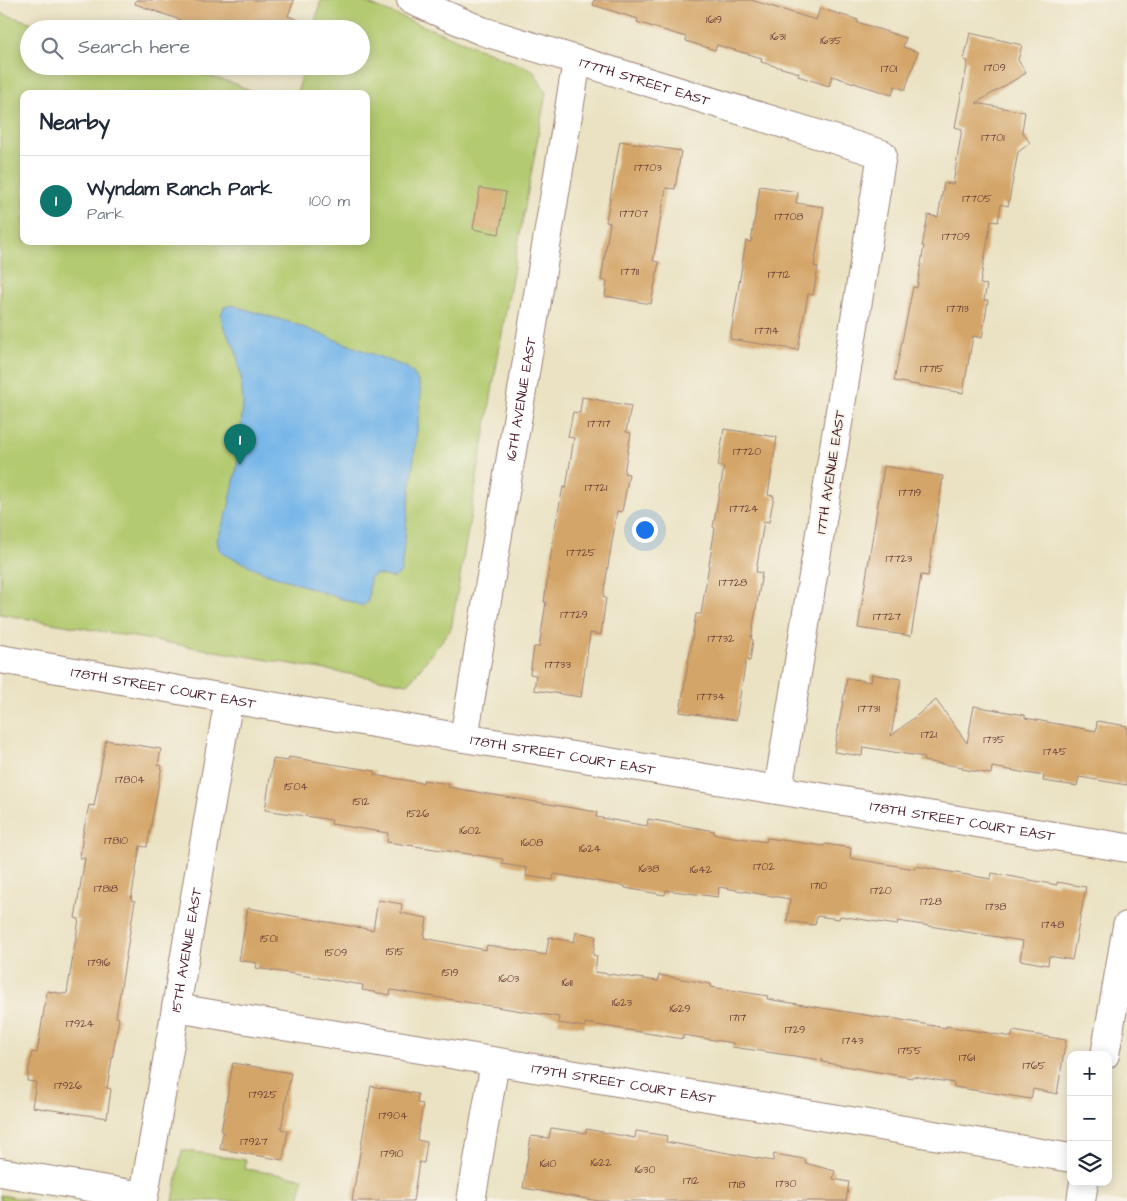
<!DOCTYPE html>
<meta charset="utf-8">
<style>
:root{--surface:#fff;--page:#f2f2f3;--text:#1f2937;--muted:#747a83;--line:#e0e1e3;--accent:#0f766e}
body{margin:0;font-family:"Architects Daughter",sans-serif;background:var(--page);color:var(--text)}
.controls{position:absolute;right:15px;bottom:15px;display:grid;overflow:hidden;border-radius:10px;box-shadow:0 2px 12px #0003}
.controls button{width:45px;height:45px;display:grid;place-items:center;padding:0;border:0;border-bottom:1px solid var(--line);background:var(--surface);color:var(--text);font:25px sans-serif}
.you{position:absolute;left:644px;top:529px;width:18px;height:18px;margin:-12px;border:4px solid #fff;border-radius:50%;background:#1a73e8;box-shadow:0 0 0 8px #1a73e833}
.badge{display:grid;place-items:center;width:32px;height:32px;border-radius:50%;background:var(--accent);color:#fff;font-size:16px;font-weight:700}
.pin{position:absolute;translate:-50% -41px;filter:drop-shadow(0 1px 2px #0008)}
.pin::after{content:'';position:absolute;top:26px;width:18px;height:15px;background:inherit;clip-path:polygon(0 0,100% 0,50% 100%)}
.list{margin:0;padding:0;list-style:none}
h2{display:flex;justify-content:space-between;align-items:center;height:65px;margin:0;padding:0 20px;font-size:21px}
h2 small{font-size:16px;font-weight:400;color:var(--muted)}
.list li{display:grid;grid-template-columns:32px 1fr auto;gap:15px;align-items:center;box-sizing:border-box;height:90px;padding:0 20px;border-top:1px solid var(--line)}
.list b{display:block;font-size:19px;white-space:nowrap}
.list p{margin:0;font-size:16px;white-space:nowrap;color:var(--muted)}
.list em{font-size:16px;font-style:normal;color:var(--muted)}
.icon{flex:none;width:28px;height:28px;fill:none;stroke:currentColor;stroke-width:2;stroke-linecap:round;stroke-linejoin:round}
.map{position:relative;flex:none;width:1127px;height:1201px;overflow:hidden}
.search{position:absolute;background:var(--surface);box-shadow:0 2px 12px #0003;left:20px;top:20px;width:350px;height:55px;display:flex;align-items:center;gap:12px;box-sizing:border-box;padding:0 18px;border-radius:28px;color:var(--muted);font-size:19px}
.panel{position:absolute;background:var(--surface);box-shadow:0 2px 12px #0003;left:20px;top:90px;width:350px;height:155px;border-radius:10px}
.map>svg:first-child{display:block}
.green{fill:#b3ca6f;stroke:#7e744d}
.water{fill:#74b5e9;stroke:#5f6a8a}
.building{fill:#d4a568}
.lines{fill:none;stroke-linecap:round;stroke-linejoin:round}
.minor-casing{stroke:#9a8076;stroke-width:30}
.minor{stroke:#fff;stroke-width:28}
.labels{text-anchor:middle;stroke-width:4;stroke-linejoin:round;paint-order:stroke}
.number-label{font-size:11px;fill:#6c403a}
.street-label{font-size:14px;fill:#4a1f2b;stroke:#f7f3e8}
</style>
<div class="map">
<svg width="1127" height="1201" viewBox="0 0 1127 1201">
<rect width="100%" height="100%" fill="#f7f3e8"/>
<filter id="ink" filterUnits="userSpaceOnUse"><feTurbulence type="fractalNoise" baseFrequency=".02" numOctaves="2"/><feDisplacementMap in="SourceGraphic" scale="10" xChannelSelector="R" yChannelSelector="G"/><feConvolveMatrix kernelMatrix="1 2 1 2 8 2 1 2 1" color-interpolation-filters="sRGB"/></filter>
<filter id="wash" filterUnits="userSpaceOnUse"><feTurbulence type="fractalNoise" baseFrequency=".0096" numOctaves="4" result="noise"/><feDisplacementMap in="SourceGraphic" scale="20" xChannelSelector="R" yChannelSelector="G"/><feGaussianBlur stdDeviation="1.12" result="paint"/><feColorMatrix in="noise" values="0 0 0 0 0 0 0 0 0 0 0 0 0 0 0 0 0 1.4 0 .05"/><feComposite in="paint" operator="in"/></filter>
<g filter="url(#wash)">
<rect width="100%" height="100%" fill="#eae2c2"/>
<path class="green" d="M321,0h38l174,70 13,23 -41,223 -54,313 -43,55 -408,-70v-601l52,16h-23v37h147l63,19 16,9h-231v147h342v-147h-69l7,-28h57v-37h-48z
M182,1150l64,10 -1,9 58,9 -4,23h-126z
M0,1195l36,6h-36z"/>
<path class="water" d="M231,305l61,18 114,44c10,8 14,15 15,28l-20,177 -7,6 -18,-4 -6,4 -2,23 -5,5 -100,-34 -37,-17 -7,-6 -2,-9 11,-30 10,-48 5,-58 -2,-27 -5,-26 -13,-26 -2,-10 3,-8z"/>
<g id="blocks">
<path class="building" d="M136,0h158l-6,16 13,5 -3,8h-92l-71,-25z
M594,0h157l65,20 4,-12 38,12 -1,2 49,16 -3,9 15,5 -13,38 -10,-4 -3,9 -60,-19 -3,10 -31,-10 1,-3 -38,-11 1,-4 -45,-13 -2,5 -29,-9v-4l-49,-15 1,-3 -45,-14z
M970,33l52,12 -4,15 8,13 -50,30 49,9 -3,19 8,12 -12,9 -10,54 -7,-2 -3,18 -7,-1 -11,63 7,1 -3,15h4l-6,38 -9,-2 -10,57 -69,-12 19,-94 4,1 7,-42h-2l6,-31 10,2 6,-34 9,1 9,-55 -7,-2 13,-66 -4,-1z
M620,141l61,10 -6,38 -9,-1 -13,73 6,1 -8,42 -46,-8 2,-15 -6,-1 9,-57 -4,-1z
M760,186l38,6 -2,11 28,4 -10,59 4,1 -5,28 -5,-1 -10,56 -68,-11 16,-98 5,1z
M480,188l26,4 -7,42 -26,-5z
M582,397l49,9 -5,26 5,1 -7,40 5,1 -7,38 -5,-1 -14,86 3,1 -5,37 -11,-2 -9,64 -47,-7 2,-15 -6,-1 4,-27h5l7,-45h-2l11,-74 8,-41 3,1 8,-50 -6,-1 5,-25 7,1z
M724,429l53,8 -9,58 6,1 -5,26 -5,-1 -8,51 6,1 -11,66 2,1 -3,21 -4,-1 -10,60 -56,-8 16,-98h5l14,-86 -2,-1 11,-60 -6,-1z
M884,466l59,10 -15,100 -7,-1 -10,61 -53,-8z
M872,674l29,5 -10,57 45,-36 31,43 7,-37 51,9v3l71,13 1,-10 30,5v59l-48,-8 -2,9 -34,-5 1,-5 -52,-9 -1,7 -29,-5 1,-2 -40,-6 1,-4 -61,-10 -1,9 -28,-4 13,-74 24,4z
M106,740l55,9 -3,16 4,1 -15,81 -7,-1 -9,54 4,1 -19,116 3,1 -12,70 4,1 -4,29 -75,-11 4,-25 -9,-1 5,-29 5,1 10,-62 18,3 2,-1 12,-74 -4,-1 10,-60h-5l3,-24 6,-29 5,1z
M289,757l86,14 -1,4 49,8v-3l26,4 -1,3 46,8 103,17 -1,5 51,9 1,-7 66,12v3l52,8 1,-4 57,8 1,-2 26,4 -1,10 65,11v-3l76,13 1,-6 65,12v-3l29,5 -14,73 -23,-4 -1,9 -28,-5 3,-19 -125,-20 -1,4 -57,-9 -1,3 -22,-3 -2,9 -28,-4 3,-22 -71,-12 -1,10 -52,-7 -1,5 -40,-7v-2l-71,-12 -1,6 -27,-4 1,-8 -25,-4 1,-5 -116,-17 1,-9 -57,-9 1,-4 -67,-10 8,-51 15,2z
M378,900l24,4 -1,9 26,5 -3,20 62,12 1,-5 59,10 3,-18 25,5 2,-10 20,4 -3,19 4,1 -2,16 63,9 1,-6 52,9v3l57,9 -1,3 122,20 1,-1 56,10v-2l66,11 1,-6 53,9 -9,54 -24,-5 -2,10 -77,-12v-4l-41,-7 -1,2 -90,-16v-2l-90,-13 1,-4 -50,-8v4l-98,-16v4l-27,-4 1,-6 -168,-27 -1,5 -28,-5 1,-5 -107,-17 1,-5 -18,-3 9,-52 125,22z
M233,1063l58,10 -10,56 7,2 -5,29 -63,-11 3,-17h-2z
M371,1086l47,8 -1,9 6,1 -6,36 10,2 -3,21 -5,-1 -6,39h-61z
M551,1128l35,5v-4l49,9 1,-7 31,5 -1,6 107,19 1,-7 31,5v4l30,8 -2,8 16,3 -3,19h-247l-76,-13 8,-52 18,2z"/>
</g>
</g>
<g filter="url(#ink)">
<use href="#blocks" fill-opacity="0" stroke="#9a8076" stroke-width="1"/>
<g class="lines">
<g class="minor-casing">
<g id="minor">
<path id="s1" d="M411,0l71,31 400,123 -104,636"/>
<path id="s2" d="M0,659l259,45 868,144"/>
<path id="s3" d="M464,738l113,-677"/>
<path id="s4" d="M176,1008l895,150"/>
<path d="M1105,1055l22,-129"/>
<path d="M0,1172l143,24"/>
<path id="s5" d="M143,1201l86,-503"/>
<path d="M471,1201l24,-139"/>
<path d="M1081,1201l3,-19"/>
</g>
</g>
<use href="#minor" class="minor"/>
</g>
</g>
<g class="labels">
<g class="number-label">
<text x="714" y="23">1619</text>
<text x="778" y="40">1631</text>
<text x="831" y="44">1635</text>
<text x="995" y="71">1709</text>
<text x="889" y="72">1701</text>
<text x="993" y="141">17701</text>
<text x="648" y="171">17703</text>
<text x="977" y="202">17705</text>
<text x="634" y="217">17707</text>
<text x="789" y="220">17708</text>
<text x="956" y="240">17709</text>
<text x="630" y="275">17711</text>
<text x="779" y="278">17712</text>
<text x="958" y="312">17713</text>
<text x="767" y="334">17714</text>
<text x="932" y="372">17715</text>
<text x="599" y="427">17717</text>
<text x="747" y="455">17720</text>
<text x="596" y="491">17721</text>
<text x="910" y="496">17719</text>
<text x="744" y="512">17724</text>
<text x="581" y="556">17725</text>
<text x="899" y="562">17723</text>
<text x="733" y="586">17728</text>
<text x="574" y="618">17729</text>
<text x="887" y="620">17727</text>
<text x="721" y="642">17732</text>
<text x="558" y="668">17733</text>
<text x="711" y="700">17734</text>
<text x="869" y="712">17731</text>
<text x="929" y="738">1721</text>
<text x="994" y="743">1735</text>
<text x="1055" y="755">1745</text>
<text x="130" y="783">17804</text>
<text x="296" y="790">1504</text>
<text x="361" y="805">1512</text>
<text x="418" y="817">1526</text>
<text x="470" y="834">1602</text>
<text x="116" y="844">17810</text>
<text x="532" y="846">1608</text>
<text x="590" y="852">1624</text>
<text x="764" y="870">1702</text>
<text x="649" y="872">1638</text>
<text x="701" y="873">1642</text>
<text x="819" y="889">1710</text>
<text x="106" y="892">17818</text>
<text x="881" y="894">1720</text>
<text x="931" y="905">1728</text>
<text x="996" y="910">1738</text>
<text x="1053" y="928">1748</text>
<text x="269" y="942">1501</text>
<text x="395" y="955">1515</text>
<text x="336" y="956">1509</text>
<text x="99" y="966">17916</text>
<text x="450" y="976">1519</text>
<text x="509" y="982">1603</text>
<text x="567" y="986">1611</text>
<text x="622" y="1006">1623</text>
<text x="680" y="1012">1629</text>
<text x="738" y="1021">1717</text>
<text x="80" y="1027">17924</text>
<text x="795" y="1033">1729</text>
<text x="853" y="1044">1743</text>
<text x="910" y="1054">1755</text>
<text x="967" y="1061">1761</text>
<text x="1034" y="1069">1765</text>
<text x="68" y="1089">17926</text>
<text x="263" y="1098">17925</text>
<text x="393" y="1119">17904</text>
<text x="254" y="1145">17927</text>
<text x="392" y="1157">17910</text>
<text x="601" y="1166">1622</text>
<text x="548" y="1167">1610</text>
<text x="645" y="1173">1630</text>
<text x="691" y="1184">1712</text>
<text x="786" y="1187">1730</text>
<text x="737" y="1188">1718</text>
</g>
<g class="street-label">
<text dy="5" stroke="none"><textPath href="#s1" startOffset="248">177TH STREET EAST</textPath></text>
<text dy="5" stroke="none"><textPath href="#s3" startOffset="344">16TH AVENUE EAST</textPath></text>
<text transform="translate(830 472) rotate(-81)" y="5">17TH AVENUE EAST</text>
<text dy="5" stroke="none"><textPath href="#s2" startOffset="166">178TH STREET COURT EAST</textPath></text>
<text dy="5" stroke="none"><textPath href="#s2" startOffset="571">178TH STREET COURT EAST</textPath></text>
<text dy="5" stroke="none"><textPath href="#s2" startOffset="976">178TH STREET COURT EAST</textPath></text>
<text dy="5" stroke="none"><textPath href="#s5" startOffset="255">15TH AVENUE EAST</textPath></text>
<text dy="5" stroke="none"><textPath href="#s4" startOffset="454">179TH STREET COURT EAST</textPath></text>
</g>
</g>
</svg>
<div class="controls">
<button>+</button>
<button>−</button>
<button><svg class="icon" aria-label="layers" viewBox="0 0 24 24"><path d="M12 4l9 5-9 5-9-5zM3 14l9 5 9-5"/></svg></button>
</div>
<div class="you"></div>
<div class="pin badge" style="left:240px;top:465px">1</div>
<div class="search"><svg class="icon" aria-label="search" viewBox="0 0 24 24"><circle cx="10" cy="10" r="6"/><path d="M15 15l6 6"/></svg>Search here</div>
<section class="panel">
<h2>Nearby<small></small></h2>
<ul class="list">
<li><span class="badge">1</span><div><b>Wyndam Ranch Park</b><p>Park</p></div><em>100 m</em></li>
</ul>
</section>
</div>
